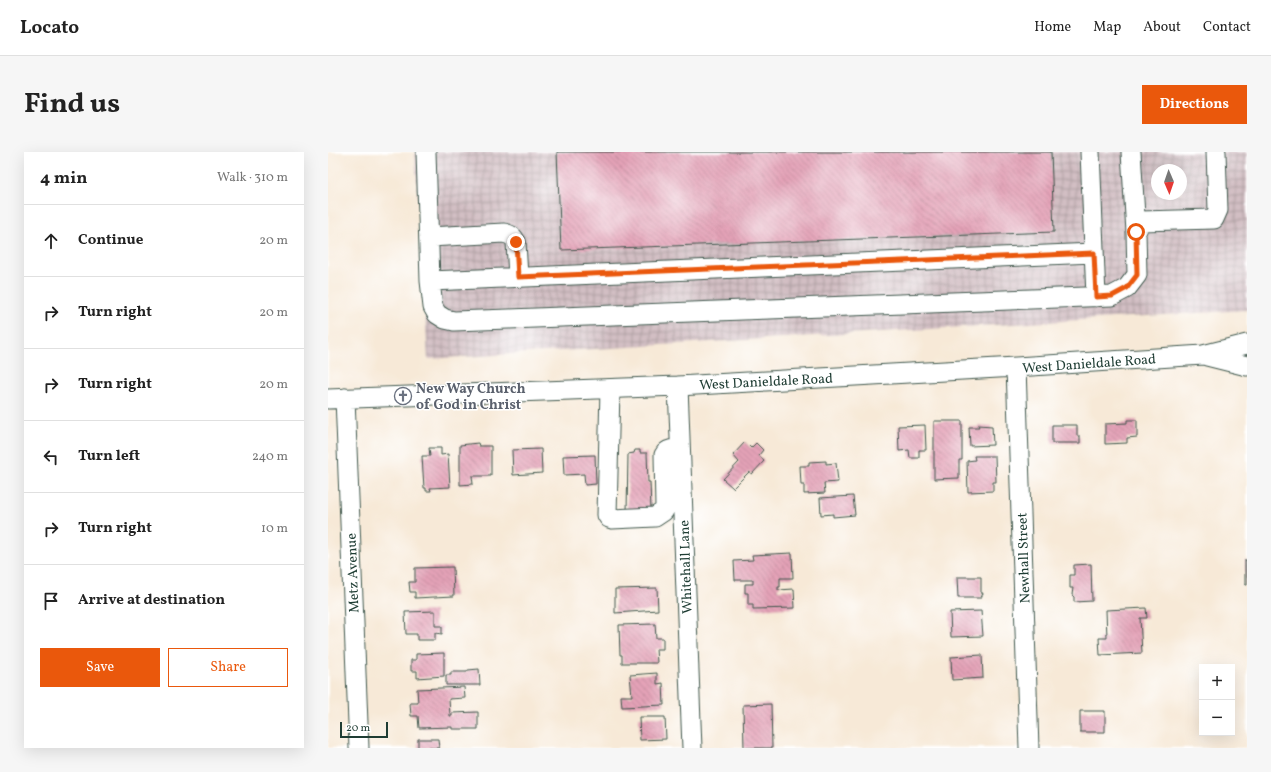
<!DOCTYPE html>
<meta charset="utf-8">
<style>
:root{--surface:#fff;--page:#f6f6f6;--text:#222;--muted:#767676;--line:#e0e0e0;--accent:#ea580c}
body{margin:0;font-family:Vollkorn,serif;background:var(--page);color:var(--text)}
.controls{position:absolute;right:12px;bottom:12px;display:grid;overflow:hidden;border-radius:0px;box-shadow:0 4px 16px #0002}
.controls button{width:36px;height:36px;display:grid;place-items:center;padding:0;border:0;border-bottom:1px solid var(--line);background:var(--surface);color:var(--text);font:20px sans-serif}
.compass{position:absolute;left:823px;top:12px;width:36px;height:36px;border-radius:50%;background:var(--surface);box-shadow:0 4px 16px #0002;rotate:178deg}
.scale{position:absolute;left:12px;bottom:10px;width:48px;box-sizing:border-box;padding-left:4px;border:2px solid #1f3d34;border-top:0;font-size:11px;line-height:14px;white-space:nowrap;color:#1f3d34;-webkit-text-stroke:3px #fff;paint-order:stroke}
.stop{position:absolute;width:12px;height:12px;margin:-9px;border:3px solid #ea580c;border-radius:50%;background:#fff}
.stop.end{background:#ea580c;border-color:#fff;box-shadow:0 1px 4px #0008}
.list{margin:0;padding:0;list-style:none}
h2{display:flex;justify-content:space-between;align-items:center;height:52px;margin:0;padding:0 16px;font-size:17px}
h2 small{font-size:13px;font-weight:400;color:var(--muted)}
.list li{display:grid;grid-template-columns:26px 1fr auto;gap:12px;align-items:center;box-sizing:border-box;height:72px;padding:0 16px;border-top:1px solid var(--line)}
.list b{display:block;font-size:15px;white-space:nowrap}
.list em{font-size:13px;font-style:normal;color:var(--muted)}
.actions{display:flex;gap:8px;padding:12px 16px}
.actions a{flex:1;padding:9px 0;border:1px solid var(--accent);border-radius:0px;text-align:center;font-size:14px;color:var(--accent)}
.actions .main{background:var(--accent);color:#fff}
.icon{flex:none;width:22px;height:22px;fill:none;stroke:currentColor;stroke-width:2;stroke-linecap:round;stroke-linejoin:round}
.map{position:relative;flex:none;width:919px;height:596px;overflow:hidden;border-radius:0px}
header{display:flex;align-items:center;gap:24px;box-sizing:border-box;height:56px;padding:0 20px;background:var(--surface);border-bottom:1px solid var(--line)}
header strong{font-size:19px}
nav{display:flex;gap:22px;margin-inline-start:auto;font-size:14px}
.intro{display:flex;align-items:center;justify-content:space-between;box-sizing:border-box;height:96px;padding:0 24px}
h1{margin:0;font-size:28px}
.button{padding:10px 18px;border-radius:0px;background:var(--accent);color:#fff;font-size:14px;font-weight:700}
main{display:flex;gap:24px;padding:0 24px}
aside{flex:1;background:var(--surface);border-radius:0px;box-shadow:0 4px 16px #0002}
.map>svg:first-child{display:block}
.industrial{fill:url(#industrial-grid);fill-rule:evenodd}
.building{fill:url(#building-back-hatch)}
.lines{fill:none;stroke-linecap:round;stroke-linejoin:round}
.minor-casing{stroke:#3f574c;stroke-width:21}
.minor{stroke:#fff;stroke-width:19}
.route{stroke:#ea580c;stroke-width:5}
.labels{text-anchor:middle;stroke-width:3;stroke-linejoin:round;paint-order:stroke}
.street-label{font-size:14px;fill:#1f3d34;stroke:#fff}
.worship-label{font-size:14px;font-weight:bold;fill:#5b616d;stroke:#fff;text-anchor:start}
</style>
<header>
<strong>Locato</strong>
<nav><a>Home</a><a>Map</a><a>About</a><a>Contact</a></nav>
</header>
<div class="intro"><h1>Find us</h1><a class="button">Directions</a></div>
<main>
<aside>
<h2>4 min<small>Walk · 310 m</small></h2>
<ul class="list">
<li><svg class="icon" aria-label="ahead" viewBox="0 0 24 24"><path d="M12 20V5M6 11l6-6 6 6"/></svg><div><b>Continue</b></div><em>20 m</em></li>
<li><svg class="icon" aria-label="right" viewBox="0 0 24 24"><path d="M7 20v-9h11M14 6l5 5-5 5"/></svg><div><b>Turn right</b></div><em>20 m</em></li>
<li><svg class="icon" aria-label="right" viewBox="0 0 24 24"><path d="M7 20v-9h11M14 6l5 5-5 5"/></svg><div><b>Turn right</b></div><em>20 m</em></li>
<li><svg class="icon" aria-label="left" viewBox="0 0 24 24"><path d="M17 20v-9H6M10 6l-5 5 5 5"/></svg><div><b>Turn left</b></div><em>240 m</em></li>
<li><svg class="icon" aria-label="right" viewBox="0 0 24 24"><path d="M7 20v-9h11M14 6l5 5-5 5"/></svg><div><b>Turn right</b></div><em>10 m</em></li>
<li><svg class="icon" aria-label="arrive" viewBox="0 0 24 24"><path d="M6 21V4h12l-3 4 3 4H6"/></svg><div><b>Arrive at destination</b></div></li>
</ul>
<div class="actions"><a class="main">Save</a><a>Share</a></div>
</aside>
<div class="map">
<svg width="919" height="596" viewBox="0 0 919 596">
<defs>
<pattern id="industrial-grid" width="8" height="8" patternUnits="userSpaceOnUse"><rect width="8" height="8" fill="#d2bec3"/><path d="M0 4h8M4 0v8" fill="none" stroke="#aa9c9f"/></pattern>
<pattern id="building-back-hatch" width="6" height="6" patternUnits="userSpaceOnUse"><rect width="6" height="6" fill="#e4a2b7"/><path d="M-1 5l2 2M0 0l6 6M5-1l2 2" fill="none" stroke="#b88596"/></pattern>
</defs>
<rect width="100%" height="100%" fill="#fff"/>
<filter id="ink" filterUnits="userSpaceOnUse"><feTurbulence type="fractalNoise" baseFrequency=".025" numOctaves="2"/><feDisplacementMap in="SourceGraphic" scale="8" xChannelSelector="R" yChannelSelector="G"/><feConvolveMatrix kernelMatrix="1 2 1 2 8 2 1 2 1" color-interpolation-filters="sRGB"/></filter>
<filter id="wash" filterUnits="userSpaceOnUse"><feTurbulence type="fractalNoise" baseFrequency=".012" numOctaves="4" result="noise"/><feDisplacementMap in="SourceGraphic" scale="16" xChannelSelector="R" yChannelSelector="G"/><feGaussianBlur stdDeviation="0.9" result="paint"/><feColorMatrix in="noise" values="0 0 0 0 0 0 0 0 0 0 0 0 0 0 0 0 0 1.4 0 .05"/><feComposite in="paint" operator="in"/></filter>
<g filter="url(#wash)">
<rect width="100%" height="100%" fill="#f7e9d7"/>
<path class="industrial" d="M87,0h832v158l-819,49zM829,18h24v24h-24z"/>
<g id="blocks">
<path class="building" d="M229,0h494l3,80 -493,18z
M799,268h10v17l-10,1v5l-22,1v-20l22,-1z
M606,269h28v39h-3v18l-25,1z
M597,273l1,25h-7v8h-9l-1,-8 -10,1 -1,-25z
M650,273l14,1 1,19 -23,1 -1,-19h10z
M724,273h25v11h3v7h-28z
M417,290l6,6 5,-5 7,7 -4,5 5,6 -12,13 -3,-2 -16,16 -10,-9 16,-17 -6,-7z
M150,291l1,3h12v30h-19l1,8 -13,1v-40z
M101,296h12v7l7,-1 2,33 -20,1 1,3h-5v-3h-2l-2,-32h8z
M213,297l1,24 -29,2 -1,-25z
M307,298h5v3h7l1,29h2l1,29 -24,1 1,-58 6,-1z
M267,303l1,29 -11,1 -1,-11 -20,1 -1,-19z
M646,304h21l1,26h-3v9l-25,1 -1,-31 8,-1z
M498,309v3l10,-1 2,19 -14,1 1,10 -21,1v-9h-3l-1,-19h9v-4z
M525,344l2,19 -22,2v-3l-12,1 -1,-17z
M464,401l1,25h-13v9h-2v3l16,-1 1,19 -42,1v-4h-5v-12h-3v-9h8v-4h-18l-1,-19 19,-1 -1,-5z
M917,408h2v25h-2z
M763,412l1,37 -18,1v-5l-2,-2 1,-7h-3v-13h4v-10z
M125,415l1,29 -39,2v-6h-5l-1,-10h6v-14z
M629,425h24v16h2l-2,5h-23z
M329,436l1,22 -43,3v-24z
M818,456l1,10h-7l2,35 -42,2 -1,-17h8l-1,-28z
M107,459v15h7v8l-7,-1v7h-18v-6h-11l-1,-22z
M653,459l2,25 -32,1 -1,-25z
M327,472l1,14h7v11h-7l1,14h-35v-8h-2l-1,-30z
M116,501v23l-27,2v-7h-6v-11h5v-6z
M654,503l1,23 -31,2 -1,-23z
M151,517l1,16h-34v-10h5v-3h16l1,-2z
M329,521v11l6,-1 1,22 -42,2 -1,-11h11l-2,-21z
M136,535l1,11 -16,1 1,17h2v-3l26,-1v17h-26v-2l-33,1 -1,-12h-7l-1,-13h8l-1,-14z
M443,552l1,44h-28l-1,-43z
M752,559h25v21h-25z
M311,565h26l1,22 -26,1z
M90,587h20l1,9h-21z"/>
</g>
</g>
<g filter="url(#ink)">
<use href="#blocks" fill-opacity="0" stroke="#3f574c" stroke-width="1"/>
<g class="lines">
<g class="minor-casing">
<path id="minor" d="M98,0l4,129 3,26 4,7 8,5 9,2 658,-25 15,-8 10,-13 -1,-43 5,-11 73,-2 4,-9 -2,-58
M762,0l6,145
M803,0l5,80
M101,85l75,-4c7,2 9,3 12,9l2,35
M102,129l664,-28
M879,204l40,10
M688,215l13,381
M350,234l14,362
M282,237l-3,126 2,3 3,1 43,-2 9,-6 1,-4 -1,-52c3,-6 10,-6 16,-6
M17,246l14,350
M0,247l350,-13 338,-19 187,-12 44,-11"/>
</g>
<use href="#minor" class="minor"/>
</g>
</g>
<g class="lines" filter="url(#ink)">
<path class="route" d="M188,90l2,35 576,-24 2,44 16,-1 15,-8 10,-13 -1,-43"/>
</g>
<defs>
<g id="church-ring" transform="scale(0.9)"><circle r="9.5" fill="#fff" stroke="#6b7280" stroke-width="1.5"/><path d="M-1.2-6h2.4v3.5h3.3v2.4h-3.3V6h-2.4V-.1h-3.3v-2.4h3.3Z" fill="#6b7280"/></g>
</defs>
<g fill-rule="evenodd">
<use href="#church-ring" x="75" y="244"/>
</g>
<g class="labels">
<g class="street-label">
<text transform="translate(761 211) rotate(-4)" y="5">West Danieldale Road</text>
<text transform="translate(438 229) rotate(-3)" y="5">West Danieldale Road</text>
<text transform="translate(695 406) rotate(-92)" y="5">Newhall Street</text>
<text transform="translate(357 415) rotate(-92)" y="5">Whitehall Lane</text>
<text transform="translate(24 421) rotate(-92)" y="5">Metz Avenue</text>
</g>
<g class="worship-label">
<text x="88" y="241">New Way Church<tspan x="88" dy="16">of God in Christ</tspan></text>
</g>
</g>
</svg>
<div class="controls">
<button>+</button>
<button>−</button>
</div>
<svg class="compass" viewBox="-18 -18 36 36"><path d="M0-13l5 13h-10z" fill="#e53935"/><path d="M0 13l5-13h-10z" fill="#767676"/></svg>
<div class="scale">20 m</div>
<div class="stop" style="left:808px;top:80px"></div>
<div class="stop end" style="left:188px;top:90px"></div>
</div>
</main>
